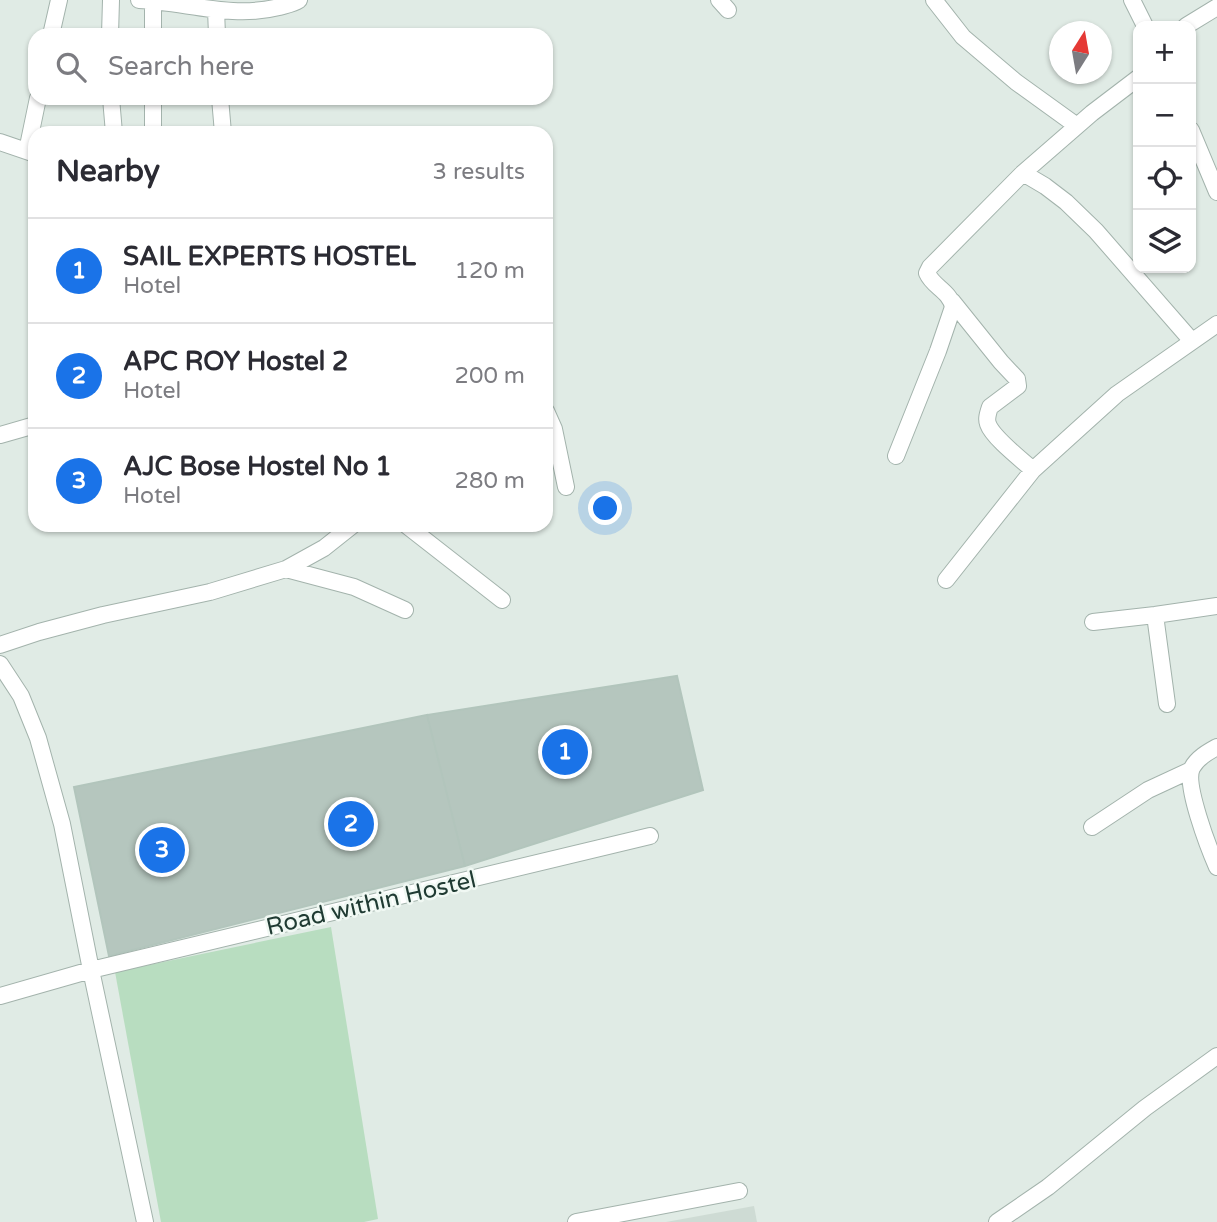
<!DOCTYPE html>
<meta charset="utf-8">
<style>
:root{--surface:#fff;--page:#f2f2f3;--text:#2b2b33;--muted:#7c7c81;--line:#e1e1e2;--accent:#1a73e8}
body{margin:0;font-family:"Varela Round",sans-serif;background:var(--page);color:var(--text)}
.controls{position:absolute;right:21px;top:21px;display:grid;overflow:hidden;border-radius:14px;box-shadow:0 2px 5px #0004}
.controls button{width:63px;height:63px;display:grid;place-items:center;padding:0;border:0;border-bottom:2px solid var(--line);background:var(--surface);color:var(--text);font:35px sans-serif}
.compass{position:absolute;left:1049px;top:21px;width:63px;height:63px;border-radius:50%;background:var(--surface);box-shadow:0 2px 5px #0004;rotate:11deg}
.you{position:absolute;left:606px;top:509px;width:24px;height:24px;margin:-18px;border:5px solid #fff;border-radius:50%;background:#1a73e8;box-shadow:0 0 0 10px #1a73e833}
.badge{display:grid;place-items:center;width:46px;height:46px;border-radius:50%;background:var(--accent);color:#fff;font-size:23px;font-weight:700}
.pin{position:absolute;translate:-50% -50%;border:4px solid #fff;box-shadow:0 2px 7px #0006}
.list{margin:0;padding:0;list-style:none}
h2{display:flex;justify-content:space-between;align-items:center;height:91px;margin:0;padding:0 28px;font-size:30px}
h2 small{font-size:23px;font-weight:400;color:var(--muted)}
.list li{display:grid;grid-template-columns:46px 1fr auto;gap:21px;align-items:center;box-sizing:border-box;height:105px;padding:0 28px;border-top:2px solid var(--line)}
.list b{display:block;font-size:26px;white-space:nowrap}
.list p{margin:0;font-size:23px;white-space:nowrap;color:var(--muted)}
.list em{font-size:23px;font-style:normal;color:var(--muted)}
.icon{flex:none;width:38px;height:38px;fill:none;stroke:currentColor;stroke-width:2;stroke-linecap:round;stroke-linejoin:round}
.map{position:relative;flex:none;width:1217px;height:1222px;overflow:hidden}
.search{position:absolute;background:var(--surface);box-shadow:0 2px 5px #0004;left:28px;top:28px;width:525px;height:77px;display:flex;align-items:center;gap:18px;box-sizing:border-box;padding:0 24px;border-radius:21px;color:var(--muted);font-size:26px}
.panel{position:absolute;background:var(--surface);box-shadow:0 2px 5px #0004;left:28px;top:126px;width:525px;height:406px;border-radius:21px}
.map>svg:first-child{display:block}
.built{fill:#cedbd4}
.green{fill:#b8ddc0}
.building{fill:#b5c6be;stroke:#b2c5bc;stroke-width:2}
.lines{fill:none;stroke-linecap:round;stroke-linejoin:round}
.minor-casing{stroke:#a3b3ac;stroke-width:18}
.minor{stroke:#fff;stroke-width:16}
.labels{text-anchor:middle;stroke-width:5;stroke-linejoin:round;paint-order:stroke}
.street-label{font-size:24px;fill:#203b33;stroke:#f0f8f3}
</style>
<div class="map">
<svg width="1217" height="1222" viewBox="0 0 1217 1222">
<rect width="100%" height="100%" fill="#e0ebe5"/>
<path class="built" d="M754,1206l3,16h-91z"/>
<path class="green" d="M331,927l47,292 -14,3h-203l-46,-250z"/>
<path class="building" d="M677,676l26,114 -238,76 -38,-151z
M427,715l38,151 -356,90 -35,-169z"/>
<g class="lines">
<g class="minor-casing">
<path id="minor" d="M139,0c47,2 93,19 140,7 7,-2 14,-3 20,-7
M719,0l9,10
M934,0l29,37 53,45 61,44
M1132,0l13,26
M216,10l1,25
M1186,26l31,-19
M51,35l8,-35
M110,35l1,-35
M153,35v-34
M111,98l3,35
M220,98l3,35
M1191,130l26,62
M153,133v-35
M0,142l35,12
M27,151l11,-53
M1023,173l22,13 21,16 30,29 95,109
M952,301l49,61 16,17 1,7 -28,21c-2,6 -4,12 -2,17 5,14 34,36 45,46
M546,411l8,18 12,58
M0,435l35,-10
M896,456l42,-105 15,-44c-3,-16 -20,-20 -26,-34l3,-6 93,-94 69,-60 46,-35
M406,525l96,75
M286,569l68,18 51,23
M946,580l87,-110 84,-76 100,-70
M1155,615l12,89
M1093,622l62,-7 62,-9
M0,645l39,-13 64,-17 107,-23 76,-23 38,-21 29,-23
M0,664l21,32 17,42 24,86 29,146 54,252
M1217,747c-9,5 -20,11 -25,21 -8,16 17,81 25,99
M1092,827l56,-37 43,-20
M0,996l91,-26 559,-134
M576,1222l163,-31
M997,1222l51,-35 97,-79 72,-52"/>
</g>
<use href="#minor" class="minor"/>
</g>
<g class="labels">
<g class="street-label">
<text transform="translate(371 903) rotate(-13)" y="8">Road within Hostel</text>
</g>
</g>
</svg>
<div class="controls">
<button>+</button>
<button>−</button>
<button><svg class="icon" aria-label="locate" viewBox="0 0 24 24"><circle cx="12" cy="12" r="6"/><path d="M12 2v4M12 18v4M2 12h4M18 12h4"/></svg></button>
<button><svg class="icon" aria-label="layers" viewBox="0 0 24 24"><path d="M12 4l9 5-9 5-9-5zM3 14l9 5 9-5"/></svg></button>
</div>
<svg class="compass" viewBox="-18 -18 36 36"><path d="M0-13l5 13h-10z" fill="#e53935"/><path d="M0 13l5-13h-10z" fill="#7c7c81"/></svg>
<div class="you"></div>
<div class="pin badge" style="left:565px;top:752px">1</div>
<div class="pin badge" style="left:351px;top:824px">2</div>
<div class="pin badge" style="left:162px;top:850px">3</div>
<div class="search"><svg class="icon" aria-label="search" viewBox="0 0 24 24"><circle cx="10" cy="10" r="6"/><path d="M15 15l6 6"/></svg>Search here</div>
<section class="panel">
<h2>Nearby<small>3 results</small></h2>
<ul class="list">
<li><span class="badge">1</span><div><b>SAIL EXPERTS HOSTEL</b><p>Hotel</p></div><em>120 m</em></li>
<li><span class="badge">2</span><div><b>APC ROY Hostel 2</b><p>Hotel</p></div><em>200 m</em></li>
<li><span class="badge">3</span><div><b>AJC Bose Hostel No 1</b><p>Hotel</p></div><em>280 m</em></li>
</ul>
</section>
</div>
